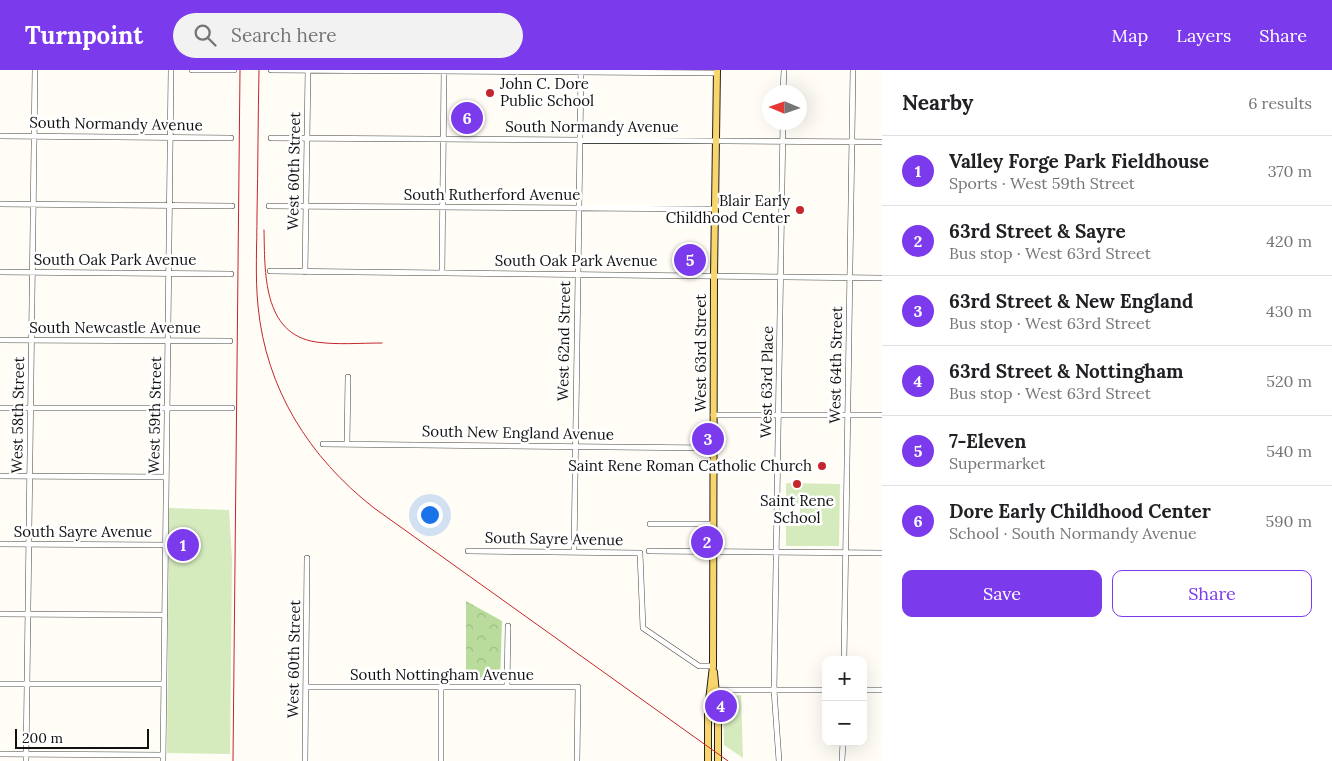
<!DOCTYPE html>
<meta charset="utf-8">
<style>
:root{--surface:#fff;--page:#f2f2f2;--text:#202124;--muted:#757577;--line:#e0e0e0;--accent:#7c3aed}
body{margin:0;font-family:Lora,serif;background:var(--page);color:var(--text)}
.controls{position:absolute;right:15px;bottom:15px;display:grid;overflow:hidden;border-radius:10px;box-shadow:0 5px 20px #0002}
.controls button{width:45px;height:45px;display:grid;place-items:center;padding:0;border:0;border-bottom:1px solid var(--line);background:var(--surface);color:var(--text);font:25px sans-serif}
.compass{position:absolute;left:762px;top:15px;width:45px;height:45px;border-radius:50%;background:var(--surface);box-shadow:0 5px 20px #0002;rotate:272deg}
.scale{position:absolute;left:15px;bottom:12px;width:134px;box-sizing:border-box;padding-left:5px;border:2px solid #111;border-top:0;font-size:14px;line-height:18px;white-space:nowrap;color:#111;-webkit-text-stroke:4px #fff;paint-order:stroke}
.you{position:absolute;left:429px;top:444px;width:18px;height:18px;margin:-12px;border:4px solid #fff;border-radius:50%;background:#1a73e8;box-shadow:0 0 0 8px #1a73e833}
.badge{display:grid;place-items:center;width:32px;height:32px;border-radius:50%;background:var(--accent);color:#fff;font-size:16px;font-weight:700}
.pin{position:absolute;translate:-50% -50%;border:2px solid #fff;box-shadow:0 1px 5px #0006}
.list{margin:0;padding:0;list-style:none}
h2{display:flex;justify-content:space-between;align-items:center;height:65px;margin:0;padding:0 20px;font-size:21px}
h2 small{font-size:16px;font-weight:400;color:var(--muted)}
.list li{display:grid;grid-template-columns:32px 1fr auto;gap:15px;align-items:center;box-sizing:border-box;height:70px;padding:0 20px;border-top:1px solid var(--line)}
.list b{display:block;font-size:19px;white-space:nowrap}
.list p{margin:0;font-size:16px;white-space:nowrap;color:var(--muted)}
.list em{font-size:16px;font-style:normal;color:var(--muted)}
.actions{display:flex;gap:10px;padding:15px 20px}
.actions a{flex:1;padding:11px 0;border:1px solid var(--accent);border-radius:10px;text-align:center;font-size:18px;color:var(--accent)}
.actions .main{background:var(--accent);color:#fff}
.icon{flex:none;width:28px;height:28px;fill:none;stroke:currentColor;stroke-width:2;stroke-linecap:round;stroke-linejoin:round}
.map{position:relative;flex:none;width:882px;height:691px;overflow:hidden}
header{display:flex;align-items:center;gap:30px;box-sizing:border-box;height:70px;padding:0 25px;background:var(--accent);color:#fff}
header strong{font-size:24px}
nav{display:flex;gap:28px;margin-inline-start:auto;font-size:18px}
.search{width:350px;height:45px;background:var(--page);display:flex;align-items:center;gap:12px;box-sizing:border-box;padding:0 18px;border-radius:28px;color:var(--muted);font-size:19px}
main{display:flex}
aside{flex:1;background:var(--surface)}
.map>svg:first-child{display:block}
.grass{fill:#d5ebbd}
.forest{fill:url(#forest-crowns)}
.lines{fill:none;stroke-linecap:round;stroke-linejoin:round}
.minor-casing{stroke:#444;stroke-width:6}
.major-casing{stroke:#222;stroke-width:8}
.minor{stroke:#fff;stroke-width:5}
.major{stroke:#f9d66b;stroke-width:6}
.rail{stroke:#c4262e;stroke-width:1}
.poi-dot{fill:#c4262e;stroke:#fff;stroke-width:2}
.labels{text-anchor:middle;stroke-width:5;stroke-linejoin:round;paint-order:stroke}
.poi-label{font-size:15px;fill:#111;stroke:#fff;text-anchor:end}
.street-label{font-size:15px;fill:#111;stroke:#fff}
</style>
<header>
<strong>Turnpoint</strong>
<div class="search"><svg class="icon" aria-label="search" viewBox="0 0 24 24"><circle cx="10" cy="10" r="6"/><path d="M15 15l6 6"/></svg>Search here</div>
<nav><a>Map</a><a>Layers</a><a>Share</a></nav>
</header>
<main>
<div class="map">
<svg width="882" height="691" viewBox="0 0 882 691">
<defs>
<pattern id="forest-crowns" width="20" height="18" patternUnits="userSpaceOnUse" patternTransform="scale(1.25)"><rect width="20" height="18" fill="#b9dc9c"/><path d="M2 6a3 3 0 1 1 6 0M12 15a3 3 0 1 1 6 0" fill="none" stroke="#9ebc85"/></pattern>
</defs>
<rect width="100%" height="100%" fill="#fffdf5"/>
<path class="grass" d="M786,413l54,1 -1,62h-53v-20h14v-22h-14z
M169,438l60,2 3,49 -2,195 -63,-1z
M741,625l2,63 -19,-13 -1,-48z"/>
<path class="forest" d="M466,531l36,20 -2,60 -32,-1 -2,-3z"/>
<g class="lines">
<g class="minor-casing">
<path id="minor" d="M192,0h42
M271,0l446,3
M783,22l1,-22
M0,66l231,2
M271,68l611,4
M0,134l232,2
M269,136l446,3
M270,201l612,7
M0,202l231,2
M305,202l3,-202
M442,203l2,-203
M0,270l230,1
M0,338h232
M713,345h169
M323,374l390,4
M347,374l1,-67
M0,406l166,1
M650,454h63
M0,474l166,1
M468,481l172,2 3,75 56,38h14
M649,481l233,2
M574,482l7,-482
M0,544l165,1
M844,590l9,-590
M0,614h164
M306,617h272l-1,74
M507,617l1,-61
M713,620h113
M863,620h19
M0,684l163,1
M26,691l9,-691
M163,691l8,-691
M305,691l2,-203
M441,691v-74
M779,691l-5,-71 9,-568
M842,691l1,-19"/>
</g>
<g class="major-casing">
<path id="major" d="M714,602l4,44v45
M708,691v-52l5,-43 1,-390 3,-206"/>
</g>
<use href="#minor" class="minor"/>
<use href="#major" class="major"/>
<path class="rail" d="M259,0c-1,48 -1,96 -2,145 0,30 -2,61 1,91 8,83 51,151 116,202l354,253
M264,160c1,41 -2,104 52,112 21,3 44,1 66,1
M233,691l7,-691"/>
</g>
<g class="poi-dot">
<circle cx="490" cy="23" r="5"/>
<circle cx="800" cy="140" r="5"/>
<circle cx="822" cy="396" r="5"/>
<circle cx="797" cy="414" r="5"/>
</g>
<g class="labels">
<g class="poi-label">
<text x="500" y="19" text-anchor="start">John C. Dore<tspan x="500" dy="17">Public School</tspan></text>
<text x="790" y="136">Blair Early<tspan x="790" dy="17">Childhood Center</tspan></text>
<text x="812" y="401">Saint Rene Roman Catholic Church</text>
<text x="797" y="436" text-anchor="middle">Saint Rene<tspan x="797" dy="17">School</tspan></text>
</g>
<g class="street-label">
<text transform="translate(116 54) rotate(1)" y="5">South Normandy Avenue</text>
<text x="592" y="62">South Normandy Avenue</text>
<text transform="translate(294 101) rotate(-89)" y="5">West 60th Street</text>
<text x="492" y="130">South Rutherford Avenue</text>
<text x="115" y="195">South Oak Park Avenue</text>
<text x="576" y="196">South Oak Park Avenue</text>
<text x="115" y="263">South Newcastle Avenue</text>
<text transform="translate(564 271) rotate(-89)" y="5">West 62nd Street</text>
<text transform="translate(701 283) rotate(-90)" y="5">West 63rd Street</text>
<text transform="translate(836 295) rotate(-89)" y="5">West 64th Street</text>
<text transform="translate(767 312) rotate(-89)" y="5">West 63rd Place</text>
<text transform="translate(18 345) rotate(-89)" y="5">West 58th Street</text>
<text transform="translate(155 345) rotate(-89)" y="5">West 59th Street</text>
<text transform="translate(518 363) rotate(1)" y="5">South New England Avenue</text>
<text x="83" y="467">South Sayre Avenue</text>
<text transform="translate(554 469) rotate(1)" y="5">South Sayre Avenue</text>
<text transform="translate(294 589) rotate(-89)" y="5">West 60th Street</text>
<text x="442" y="610">South Nottingham Avenue</text>
</g>
</g>
</svg>
<div class="controls">
<button>+</button>
<button>−</button>
</div>
<svg class="compass" viewBox="-18 -18 36 36"><path d="M0-13l5 13h-10z" fill="#e53935"/><path d="M0 13l5-13h-10z" fill="#757577"/></svg>
<div class="scale">200 m</div>
<div class="you"></div>
<div class="pin badge" style="left:183px;top:475px">1</div>
<div class="pin badge" style="left:707px;top:472px">2</div>
<div class="pin badge" style="left:708px;top:369px">3</div>
<div class="pin badge" style="left:721px;top:636px">4</div>
<div class="pin badge" style="left:690px;top:190px">5</div>
<div class="pin badge" style="left:467px;top:48px">6</div>
</div>
<aside>
<h2>Nearby<small>6 results</small></h2>
<ul class="list">
<li><span class="badge">1</span><div><b>Valley Forge Park Fieldhouse</b><p>Sports · West 59th Street</p></div><em>370 m</em></li>
<li><span class="badge">2</span><div><b>63rd Street &amp; Sayre</b><p>Bus stop · West 63rd Street</p></div><em>420 m</em></li>
<li><span class="badge">3</span><div><b>63rd Street &amp; New England</b><p>Bus stop · West 63rd Street</p></div><em>430 m</em></li>
<li><span class="badge">4</span><div><b>63rd Street &amp; Nottingham</b><p>Bus stop · West 63rd Street</p></div><em>520 m</em></li>
<li><span class="badge">5</span><div><b>7-Eleven</b><p>Supermarket</p></div><em>540 m</em></li>
<li><span class="badge">6</span><div><b>Dore Early Childhood Center</b><p>School · South Normandy Avenue</p></div><em>590 m</em></li>
</ul>
<div class="actions"><a class="main">Save</a><a>Share</a></div>
</aside>
</main>
